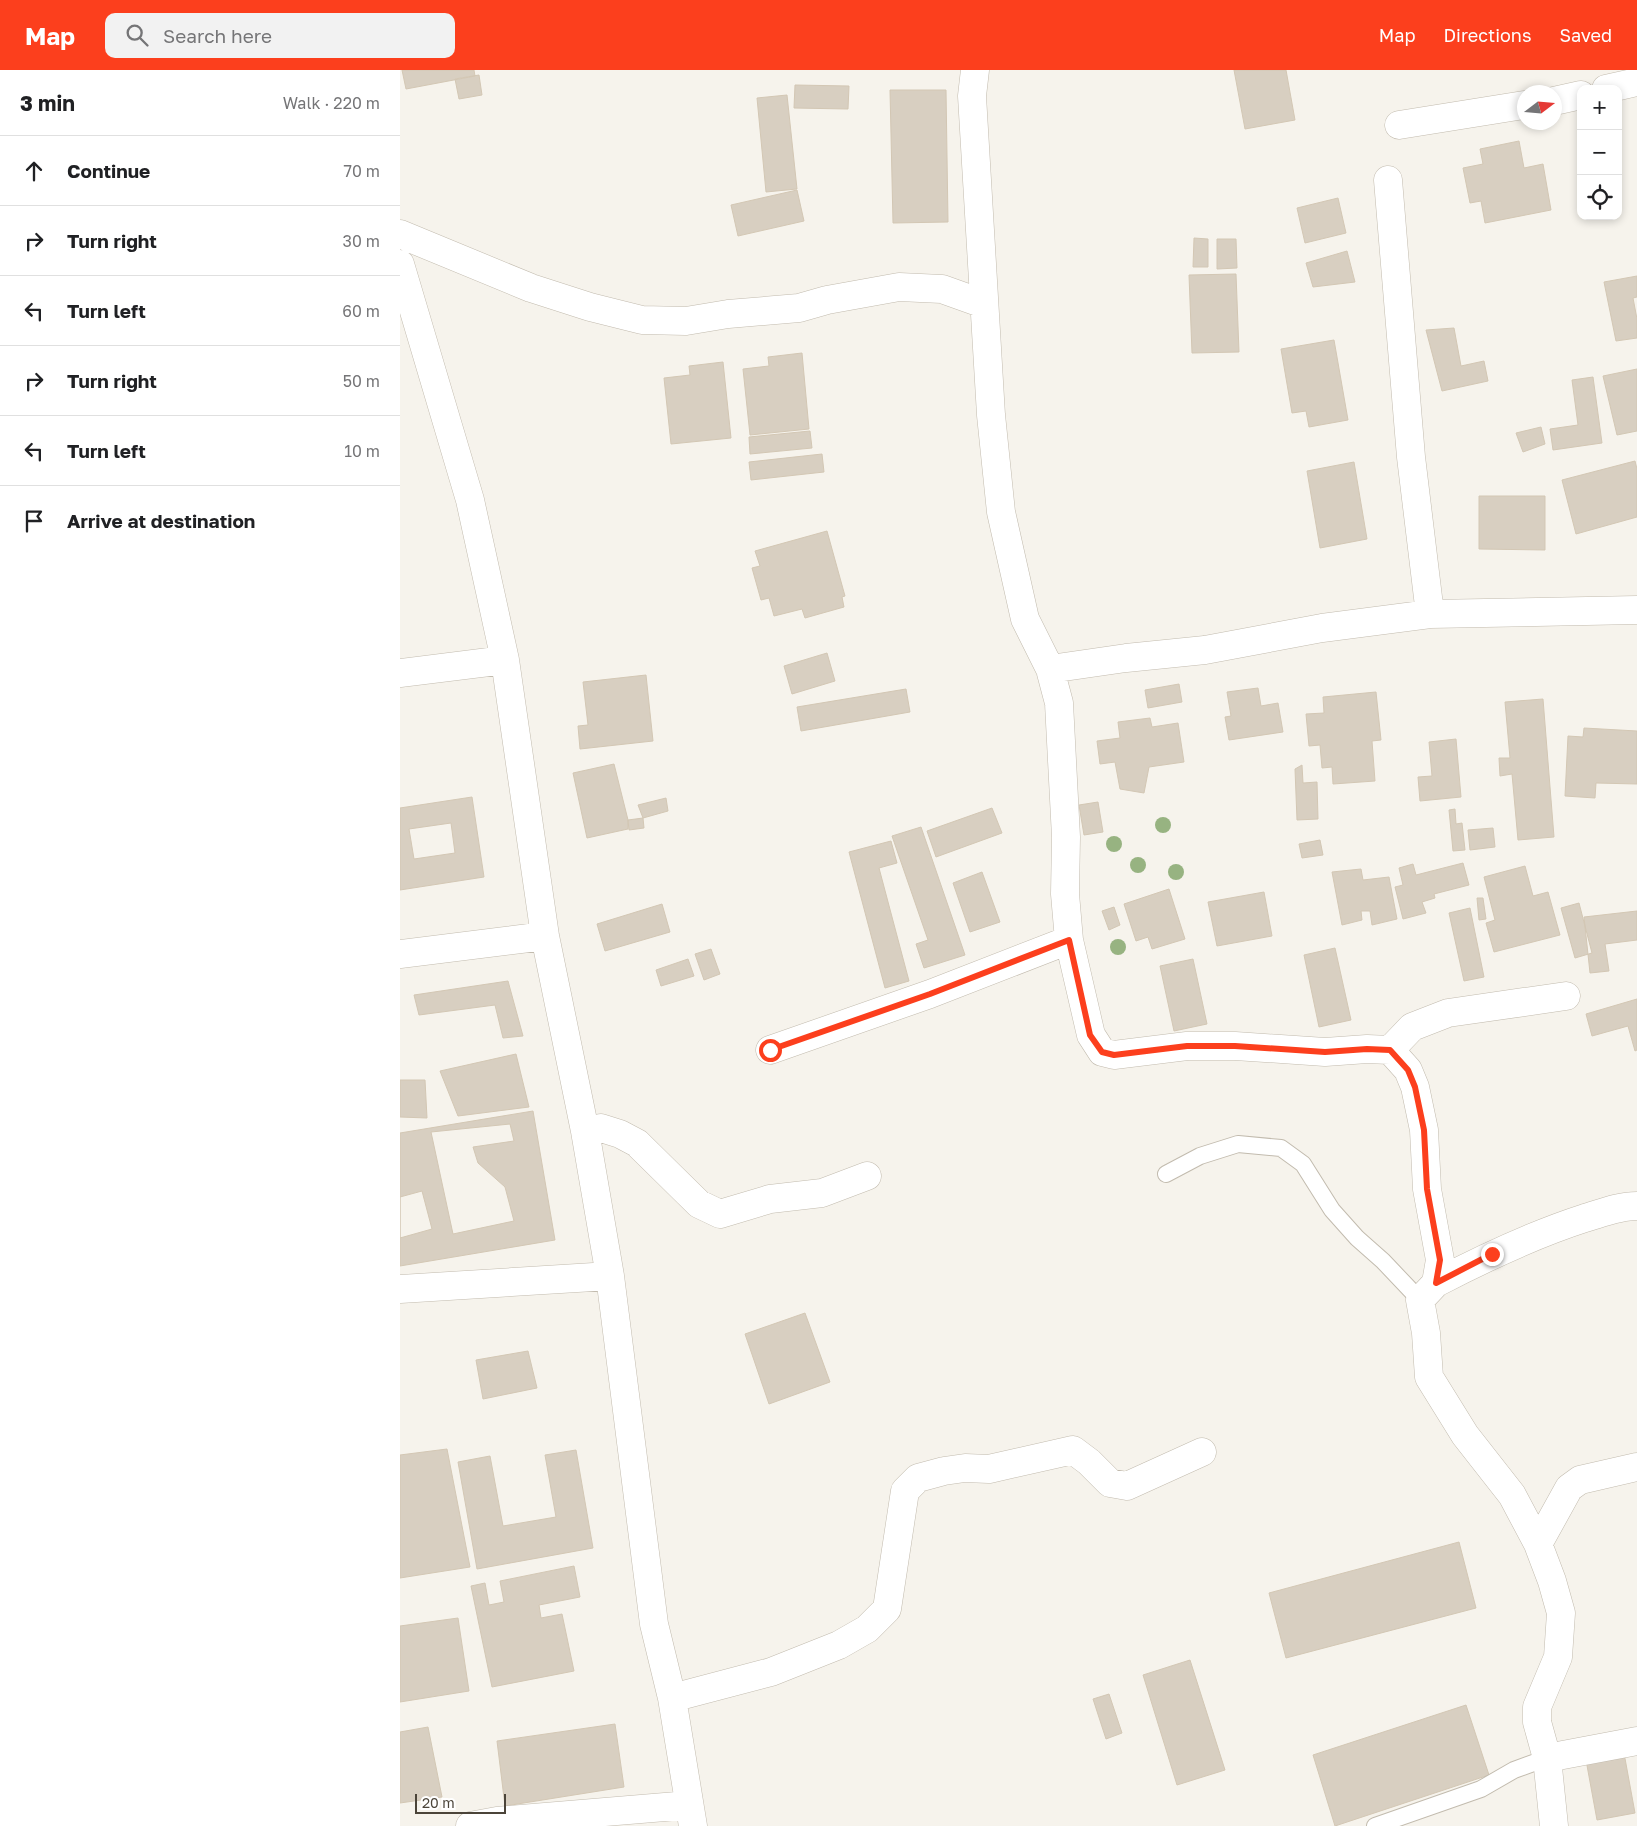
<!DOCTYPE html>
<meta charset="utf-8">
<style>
:root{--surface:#fff;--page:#f2f2f2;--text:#202124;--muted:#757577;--line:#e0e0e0;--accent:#fc3f1d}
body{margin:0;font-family:"Golos Text",sans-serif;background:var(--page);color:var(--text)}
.controls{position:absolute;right:15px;top:15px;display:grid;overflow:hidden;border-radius:10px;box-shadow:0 2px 8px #0003}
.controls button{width:45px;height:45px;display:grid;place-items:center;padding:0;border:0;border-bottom:1px solid var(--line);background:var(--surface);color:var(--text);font:25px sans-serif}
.compass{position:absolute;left:1117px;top:15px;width:45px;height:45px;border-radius:50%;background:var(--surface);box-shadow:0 2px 8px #0003;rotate:74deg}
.scale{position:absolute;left:15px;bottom:12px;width:91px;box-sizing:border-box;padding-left:5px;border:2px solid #4b4439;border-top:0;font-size:14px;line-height:18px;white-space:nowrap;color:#4b4439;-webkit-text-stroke:4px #fff;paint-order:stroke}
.stop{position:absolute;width:15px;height:15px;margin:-11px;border:4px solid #fc3f1d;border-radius:50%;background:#fff}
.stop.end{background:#fc3f1d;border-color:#fff;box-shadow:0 1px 5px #0008}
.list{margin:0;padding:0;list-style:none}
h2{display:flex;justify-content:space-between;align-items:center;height:65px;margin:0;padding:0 20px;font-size:21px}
h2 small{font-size:16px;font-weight:400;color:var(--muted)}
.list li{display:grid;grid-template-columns:32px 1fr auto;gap:15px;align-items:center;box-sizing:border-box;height:70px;padding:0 20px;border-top:1px solid var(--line)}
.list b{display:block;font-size:19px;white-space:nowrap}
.list em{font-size:16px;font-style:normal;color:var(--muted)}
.icon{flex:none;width:28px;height:28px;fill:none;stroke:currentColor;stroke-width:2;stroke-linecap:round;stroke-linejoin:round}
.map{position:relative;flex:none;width:1237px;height:1756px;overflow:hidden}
header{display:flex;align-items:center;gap:30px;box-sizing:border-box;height:70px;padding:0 25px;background:var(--accent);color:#fff}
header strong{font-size:24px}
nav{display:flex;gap:28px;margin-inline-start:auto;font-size:18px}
.search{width:350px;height:45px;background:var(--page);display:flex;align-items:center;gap:12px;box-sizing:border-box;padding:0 18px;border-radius:10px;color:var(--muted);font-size:19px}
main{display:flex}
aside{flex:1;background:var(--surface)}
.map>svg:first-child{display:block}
.building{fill:#d8cfc1;stroke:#d3c7b4;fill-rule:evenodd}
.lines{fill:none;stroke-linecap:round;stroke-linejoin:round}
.lane-casing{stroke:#c2bbae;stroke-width:18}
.street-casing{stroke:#c2bbae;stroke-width:29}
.lane{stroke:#fff;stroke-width:16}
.street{stroke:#fff;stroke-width:28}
.tree{fill:#97b381}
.route{stroke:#fc3f1d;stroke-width:6}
</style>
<header>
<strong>Map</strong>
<div class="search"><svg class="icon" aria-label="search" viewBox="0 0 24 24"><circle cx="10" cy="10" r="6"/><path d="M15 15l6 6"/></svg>Search here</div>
<nav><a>Map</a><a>Directions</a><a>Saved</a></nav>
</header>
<main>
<aside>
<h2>3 min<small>Walk · 220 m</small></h2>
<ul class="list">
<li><svg class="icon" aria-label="ahead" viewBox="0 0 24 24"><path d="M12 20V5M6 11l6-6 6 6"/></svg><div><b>Continue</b></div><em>70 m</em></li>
<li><svg class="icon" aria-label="right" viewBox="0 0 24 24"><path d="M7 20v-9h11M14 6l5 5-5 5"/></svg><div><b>Turn right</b></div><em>30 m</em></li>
<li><svg class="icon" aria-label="left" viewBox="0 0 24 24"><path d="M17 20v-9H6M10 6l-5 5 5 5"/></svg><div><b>Turn left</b></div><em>60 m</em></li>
<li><svg class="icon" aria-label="right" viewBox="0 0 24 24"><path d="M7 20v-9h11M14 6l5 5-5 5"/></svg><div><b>Turn right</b></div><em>50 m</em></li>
<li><svg class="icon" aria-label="left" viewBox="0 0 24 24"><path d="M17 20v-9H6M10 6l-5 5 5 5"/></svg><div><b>Turn left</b></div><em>10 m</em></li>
<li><svg class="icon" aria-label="arrive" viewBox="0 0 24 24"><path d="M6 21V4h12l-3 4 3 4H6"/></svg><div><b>Arrive at destination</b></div></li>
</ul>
</aside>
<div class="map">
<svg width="1237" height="1756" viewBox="0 0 1237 1756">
<rect width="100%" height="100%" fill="#f6f3ec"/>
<path class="building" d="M2,0h72l1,6 -69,13z
M834,0h52l9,50 -50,9z
M79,5l3,20 -23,4 -4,-20z
M395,15l54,1 -1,23 -54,-1z
M490,20h56l2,132 -55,1z
M387,25l10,94 -31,3 -9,-94z
M1119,71l5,27 19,-4 8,46 -66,13 -4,-22 -11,2 -7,-35 20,-4 -3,-15z
M397,120l7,31 -66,15 -7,-31z
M938,128l8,35 -41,10 -8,-35z
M794,168l14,1v28h-15z
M817,169h19l1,29 -20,1z
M947,181l8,31 -42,5 -7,-24z
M836,204l3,78 -47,1 -3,-78z
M1237,206v21l-4,1 4,21v19l-21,3 -12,-59z
M1054,258l7,38 23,-5 4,20 -46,10 -16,-61z
M934,270l14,80 -39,7 -3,-16 -14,2 -11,-64z
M402,283l7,76 -59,6 -7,-66 26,-3 -1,-9z
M323,292l8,76 -60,6 -7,-66 26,-3 -1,-9z
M1237,299v62l-20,4 -14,-59z
M1193,307l9,66 -49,7 -3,-21 28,-4 -6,-45z
M1141,357l4,17 -22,8 -7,-19z
M410,361l2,17 -62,6 -1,-17z
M422,384l2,18 -73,8 -2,-18z
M1235,391l2,8v48l-61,17 -14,-54z
M954,392l13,77 -47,9 -13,-77z
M1079,426h66v54l-66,-1z
M427,461l18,65 -3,1 2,10 -39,11 -3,-9 -28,7 -5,-18 -8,2 -9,-32 8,-2 -5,-15z
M427,583l8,28 -43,13 -8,-28z
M246,605l7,66 -73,8 -2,-23 10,-1 -5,-43z
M779,614l3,18 -34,6 -3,-18z
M858,618l3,18 17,-3 5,29 -54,8 -4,-23 6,-1 -4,-24z
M506,619l4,23 -109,19 -4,-24z
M976,622l5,48 -9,1 3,40 -42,3 -1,-17 -10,1 -2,-23 -11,1 -3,-32 18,-1 -1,-16z
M1143,629l11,138 -36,3 -6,-66 -12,2 -1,-18h11l-5,-56z
M750,648l2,9 26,-4 6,39 -35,5 -5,26 -24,-4 -5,-27 -15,2 -3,-23 23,-3 -2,-16z
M1184,658l53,3v53l-41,-1 -1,15 -30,-2 3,-60 15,1z
M1056,669l5,58 -41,4 -2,-24 14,-1 -3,-34z
M214,694l14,56v9l-41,9 -14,-65z
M902,695l1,18 14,-1 1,37 -21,1 -2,-51z
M72,727l12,80 -84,13v-82zM51,753l4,30 -41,6 -5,-30z
M266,728l2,13 -25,7 -5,-13z
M698,732l5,30 -19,3 -5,-30z
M592,738l10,25 -66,24 -9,-26z
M1055,739l1,15 6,-1 3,27 -12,1 -4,-41z
M243,748l1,10 -15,2 -1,-10z
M521,757l44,128 -41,13 -8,-24 12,-4 -36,-104z
M1093,758l2,19 -25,3 -2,-20z
M920,770l3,15 -21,3 -3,-14z
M491,771l6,22 -18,5 30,113 -24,7 -36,-136z
M1063,793l6,22 -35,9 1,4 -13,4 4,11 -23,6 -8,-32 8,-2 -4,-17 14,-4 3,11z
M1125,796l8,30 15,-4 12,43 -66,17 -8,-29 9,-3 -11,-43z
M961,799l2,11 26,-3 8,42 -25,6 -2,-14h-9l1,9 -20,5 -10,-53z
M582,802l18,50 -30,10 -17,-49z
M769,819l16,50 -33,10 -4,-12 -12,4 -12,-37z
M864,822l8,44 -55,10 -9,-44z
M1077,828h6l3,21 -7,1z
M1179,833l13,50 -17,5 -14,-50z
M262,834l8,28 -65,19 -8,-27z
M714,837l6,18 -11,5 -7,-19z
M1070,838l14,69 -20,4 -15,-68z
M1237,841v29l-32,4 4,27 -19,2 -6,-56z
M935,878l16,72 -32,7 -15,-72z
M311,879l9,25 -16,6 -9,-26z
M288,889l6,17 -33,10 -5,-16z
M793,889l14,65 -33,7 -14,-65z
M108,911l15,55 -20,2 -8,-33 -76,10 -5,-20z
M1237,929v51l-2,1 -7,-25 -36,10 -6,-22z
M116,984l13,53 -71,9 -18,-45z
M0,1010h25l2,38 -27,-1z
M133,1041l22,129 -155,26v-133z
M110,1054l4,17 -41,6 5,16 27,24 9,34 -61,13 -22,-102z
M22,1121l10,38 -32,9v-41z
M405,1243l25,69 -61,22 -24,-70z
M128,1281l9,37 -54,11 -7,-39z
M47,1379l23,118 -70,11v-123z
M176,1380l17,98 -116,21 -19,-107 32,-6 13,70 53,-9 -11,-62z
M1059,1472l17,66 -190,50 -17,-65z
M174,1496l6,31 -41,8 2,13 21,-4 12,57 -82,16 -21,-101 14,-3 4,22 15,-3 -4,-21z
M58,1548l11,73 -69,11v-76z
M790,1590l35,110 -48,15 -34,-110z
M709,1624l13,39 -16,6 -13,-40z
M1066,1635l23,70 -154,51 -22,-71z
M215,1654l9,63 -119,19 -8,-65z
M28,1657l14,70 -42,6v-71z
M1224,1683l11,60 -38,7 -11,-60z"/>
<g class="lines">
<g class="lane-casing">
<path id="lane" d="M766,1104l34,-18 38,-12 43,4 22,16 29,46 25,28 26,23 37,39
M975,1756l106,-37 33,-19 33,-12"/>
</g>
<g class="street-casing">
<path id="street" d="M575,0l-3,26 19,319 10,97 24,107 25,50 9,34 7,134 -1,57 4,46 22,95 11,17 12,3 73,-9h48l90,6 42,-3 23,1 18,20 7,17 9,43 3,59 13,71 -4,23 -16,17 6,33 3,44 36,58 47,60 26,49 14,37 9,32 -3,44 -21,50v15l10,36 7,68
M1206,19l31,-7
M1154,31l27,-6
M999,55l125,-20
M988,110l23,277 19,157
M0,164l131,54 59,19 52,13 44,1 42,-7 71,-6 28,-8 72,-13 43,2 42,15
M0,194l70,236 35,160 40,276 40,195 25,145 44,348 18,74 21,128
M650,599l76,-11 79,-8 117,-22 108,-14 207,-4
M0,603l105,-13
M0,884l145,-18
M370,980l160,-56 139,-54
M990,980l22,-23 36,-14 118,-17
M185,1061l16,-3 19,6 17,9 62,61 21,10 50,-15 52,-6 45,-17
M1036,1213c48,-25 96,-48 149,-65 17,-5 34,-12 52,-12
M0,1219l210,-13
M1138,1474l31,-56 11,-8 57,-13
M272,1628l99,-26 68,-27 28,-16 20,-20 18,-118 13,-13 26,-7 21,-3 24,1 84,-19 16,12 21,21 17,3 75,-34
M1147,1688l90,-17
M70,1756l27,-5 192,-16"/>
</g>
<use href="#lane" class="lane"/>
<use href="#street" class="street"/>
</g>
<g class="tree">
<circle cx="763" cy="755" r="8"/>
<circle cx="714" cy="774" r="8"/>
<circle cx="738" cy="795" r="8"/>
<circle cx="776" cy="802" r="8"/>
<circle cx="718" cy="877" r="8"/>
</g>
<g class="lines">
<path class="route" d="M370,980l160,-56 139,-54 21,95 12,17 12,3 73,-9h48l90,6 42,-3 23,1 18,20 7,17 9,43 3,59 13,71 -4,23 56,-29"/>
</g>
</svg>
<div class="controls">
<button>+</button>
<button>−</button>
<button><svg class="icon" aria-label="locate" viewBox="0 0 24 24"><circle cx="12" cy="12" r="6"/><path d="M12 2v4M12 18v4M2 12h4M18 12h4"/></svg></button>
</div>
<svg class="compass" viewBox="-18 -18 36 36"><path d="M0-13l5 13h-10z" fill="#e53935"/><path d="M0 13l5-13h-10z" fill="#757577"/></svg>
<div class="scale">20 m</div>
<div class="stop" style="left:370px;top:980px"></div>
<div class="stop end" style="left:1092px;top:1184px"></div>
</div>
</main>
